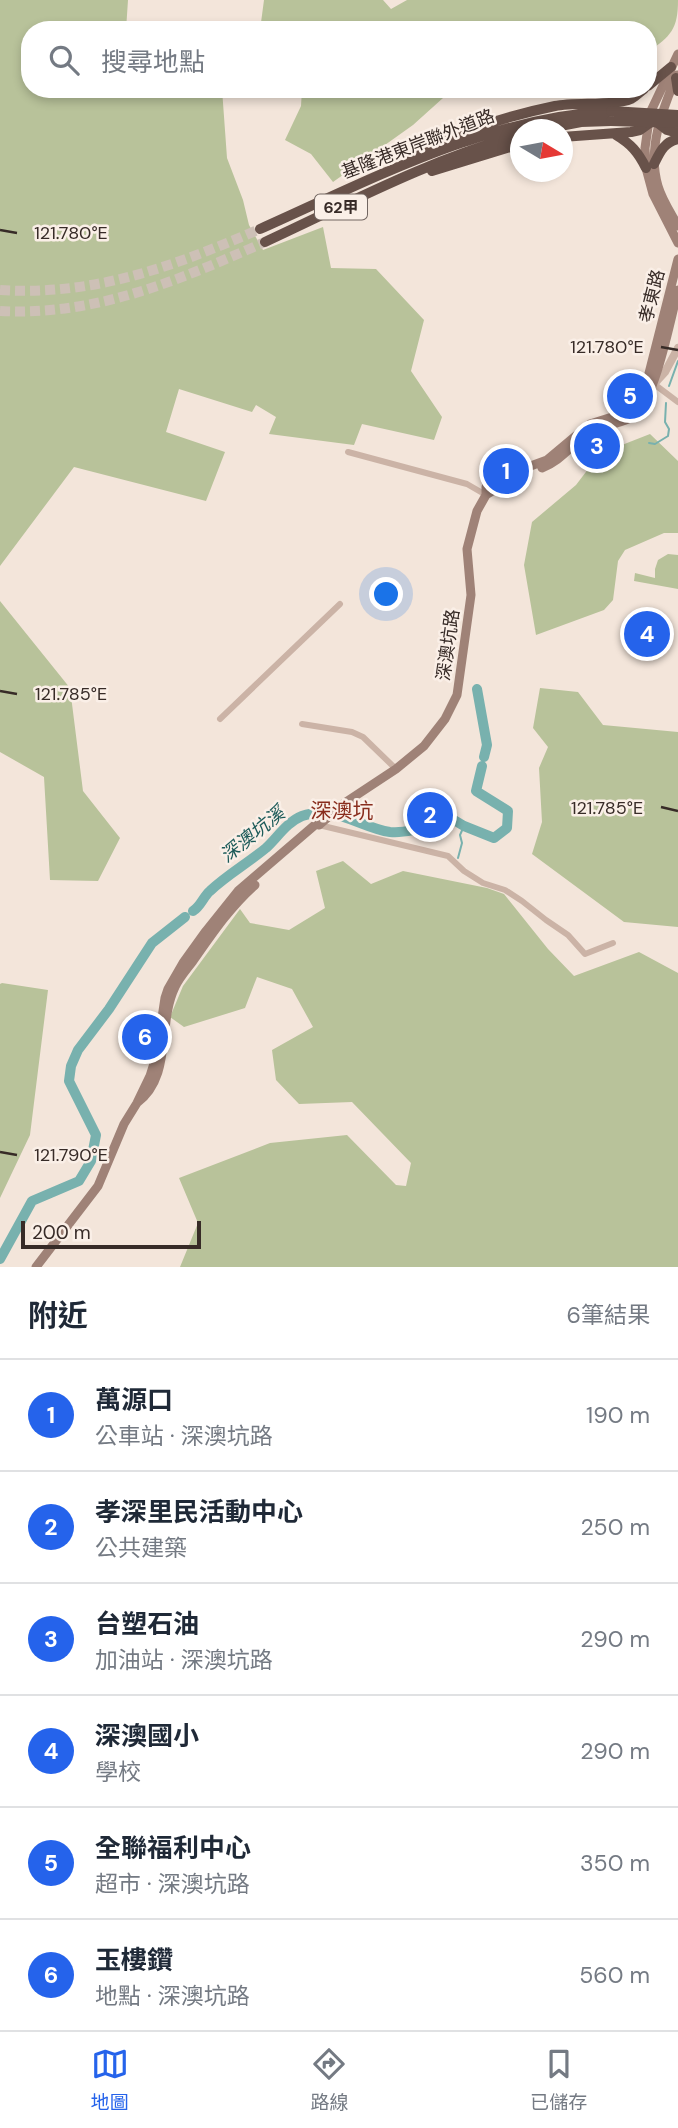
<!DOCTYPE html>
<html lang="zh-TW">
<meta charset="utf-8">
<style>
:root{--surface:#fff;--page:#f6f6f7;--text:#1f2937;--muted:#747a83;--line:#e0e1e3;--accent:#2563eb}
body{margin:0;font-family:"DM Sans","Noto Sans TC",sans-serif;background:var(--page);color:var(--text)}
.compass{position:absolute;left:510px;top:119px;width:63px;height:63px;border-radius:50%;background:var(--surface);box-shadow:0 4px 10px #0003;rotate:100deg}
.scale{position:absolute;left:21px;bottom:18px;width:180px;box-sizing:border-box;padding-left:7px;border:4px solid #372b27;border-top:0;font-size:19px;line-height:24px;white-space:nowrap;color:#372b27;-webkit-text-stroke:5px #faefe7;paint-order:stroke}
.you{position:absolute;left:387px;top:595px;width:24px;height:24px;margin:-18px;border:5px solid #fff;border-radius:50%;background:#1a73e8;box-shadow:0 0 0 10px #1a73e833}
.badge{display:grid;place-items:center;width:46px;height:46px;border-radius:50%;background:var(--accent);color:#fff;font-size:23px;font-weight:700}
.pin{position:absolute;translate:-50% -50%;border:4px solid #fff;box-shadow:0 2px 7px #0006}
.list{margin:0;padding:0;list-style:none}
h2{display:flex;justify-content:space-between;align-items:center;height:91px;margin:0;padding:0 28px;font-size:30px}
h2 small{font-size:23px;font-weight:400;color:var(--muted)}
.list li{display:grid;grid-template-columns:46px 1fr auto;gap:21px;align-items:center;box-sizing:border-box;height:112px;padding:0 28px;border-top:2px solid var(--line)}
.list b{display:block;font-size:26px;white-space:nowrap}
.list p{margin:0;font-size:23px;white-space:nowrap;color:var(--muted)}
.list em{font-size:23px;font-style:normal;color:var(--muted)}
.icon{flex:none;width:38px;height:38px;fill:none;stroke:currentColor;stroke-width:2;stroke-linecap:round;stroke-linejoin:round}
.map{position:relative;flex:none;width:678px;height:1267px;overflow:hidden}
.search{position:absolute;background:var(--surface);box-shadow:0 4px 10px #0003;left:21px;right:21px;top:21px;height:77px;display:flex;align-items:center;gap:18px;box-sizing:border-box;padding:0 24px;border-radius:28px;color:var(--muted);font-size:26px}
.sheet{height:763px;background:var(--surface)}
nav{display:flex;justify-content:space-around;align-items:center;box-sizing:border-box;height:98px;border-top:2px solid var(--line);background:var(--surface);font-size:19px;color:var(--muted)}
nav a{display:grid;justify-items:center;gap:4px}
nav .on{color:var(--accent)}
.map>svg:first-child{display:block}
.green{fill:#b8c29a}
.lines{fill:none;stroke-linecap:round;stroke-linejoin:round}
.stream{stroke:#78b1ae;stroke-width:2}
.river{stroke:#78b1ae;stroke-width:10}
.trunk-tunnel{stroke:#cdc0b6;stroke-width:10;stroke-dasharray:10 5;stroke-linecap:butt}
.minor{stroke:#cbb3a6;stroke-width:6}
.tertiary{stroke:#cbb3a6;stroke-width:8}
.secondary{stroke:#9f8277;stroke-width:9}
.trunk{stroke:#68524a;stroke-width:10}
.trunk-bridge{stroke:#68524a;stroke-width:10}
.ticks{fill:none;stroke:#372b27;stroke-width:2.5}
.labels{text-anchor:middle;stroke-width:5;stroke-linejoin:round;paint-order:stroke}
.shield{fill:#faefe7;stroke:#726661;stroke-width:2}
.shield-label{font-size:16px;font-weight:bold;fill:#372b27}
.street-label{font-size:18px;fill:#372b27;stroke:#faefe7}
.water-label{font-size:19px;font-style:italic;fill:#1b5a58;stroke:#faefe7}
.quarter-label{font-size:21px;fill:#892d1d;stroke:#faefe7}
.ticks-label{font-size:18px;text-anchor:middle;fill:#372b27;stroke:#faefe7;stroke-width:5;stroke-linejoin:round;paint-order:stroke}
</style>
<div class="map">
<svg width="678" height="1267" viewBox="0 0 678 1267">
<rect width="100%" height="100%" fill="#f3e5da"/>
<path class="green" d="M0,0h128l-2,30h-96v59h192l5,69 16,42 6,25 14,25 60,-23 8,41 45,1 48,51 -13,51 31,46 -8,23 -72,-16 -8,21 -85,-11 7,-17 -20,-12 -4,7 -73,-23 -13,43 59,20 -19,49 -132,-34 -74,99z
M264,0h119l8,9 16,-9h271c0,29 -7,36 -30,52v-22h-388z
M302,89h151l-40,36 -80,57 -22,-28 -26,-14 16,-34z
M650,434l28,27v72h-14l-39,17 -7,11 -5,39 -9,10 -68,25 -12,-70 8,-43 44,-37 19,-25 9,-8z
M668,554l10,1v34l-44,-8 1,-8 20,5v-9l3,-9z
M0,601l70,87 13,103 37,47 -22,43 -48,-1 -6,-103 -44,-25z
M540,688l38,4 25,33 75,7v195l-54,-5 -92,-68 10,-32 -3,-54 9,-21 -15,-19z
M343,861l28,23 32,-13 84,17 17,6 44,55 26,27 65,-24 39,21v294h-498l18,-44 -19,-45 91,-35 77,-8 49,50 10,1 5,-23 -59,-61 -53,2 -23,-24 -4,-30 41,-23 -21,-38 -35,-12 -12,31 -61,19 -14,-10 13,-31 57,-77 10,14 39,7 36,-22 -9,-37z
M2,983l46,7 -18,145 -30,63v-214z"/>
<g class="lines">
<path class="stream" d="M669,386l9,-25
M649,443l6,1 13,-8 1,-7 -4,-7 1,-19
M458,858l4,-15 -2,-8 4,-9"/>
<path class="river" d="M477,689l10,56 -3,12
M193,911c8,-5 10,-14 17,-20 17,-16 38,-28 56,-43 11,-10 21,-26 36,-32 32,-12 59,12 88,16 18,2 46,-8 64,-12l10,6 30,12 13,-10 1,-17 -32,-20 6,-25
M0,1259l32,-58 47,-20 12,-20 5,-26 -27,-54 2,-15 7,-16 31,-41 43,-66 33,-26"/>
<path class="trunk-tunnel" d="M0,290c96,6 174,-24 260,-61
M0,311c97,5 179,-31 265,-69"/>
<path class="minor" d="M654,384l24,18
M348,452l119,32 19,11
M220,719l120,-115
M302,724l50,8 11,5 33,32
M319,825l129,31 16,15 19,12 22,7 17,11 24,19 22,15 17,19 28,-11"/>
<path class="tertiary" d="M652,383l2,1 11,-12 13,-24"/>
<path class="secondary" d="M678,54l-28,59 -5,35 1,20 7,26 25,49
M677,75c-15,35 -30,74 -19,111 4,14 13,27 20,40
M542,468c19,-7 30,-24 47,-35 15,-9 33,-9 45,-17 21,-15 37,-99 44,-126
M486,495l29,-18
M137,1103c36,-27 20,-79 38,-116 4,-9 12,-18 18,-26 19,-27 37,-54 62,-76
M36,1267l62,-81 26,-62 13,-21 13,-27 6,-19 9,-59 3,-9 15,-26 23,-32 32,-40 78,-67 3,1 24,-21 53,-35 28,-23 21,-27 12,-24 14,-100 -4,-46 10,-38 9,-16v-8l9,-8 52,-19 43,-36 38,-12 9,-7 10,-24 31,-122"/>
<path class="trunk" d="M676,78l2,13
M648,86l23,-19
M539,130l42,-8 30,-1
M616,135c15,9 22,17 30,33
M562,137l69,-5 9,-2 14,-10 13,10 11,3
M407,159c43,-25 99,-43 148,-53 20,-4 60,0 76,-7 5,-3 9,-7 13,-10
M654,164c6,-12 10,-22 24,-25
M432,171l88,-27
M260,229c112,-50 226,-111 351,-118
M265,242c84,-39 166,-83 255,-107"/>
<path class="trunk-bridge" d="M611,111l67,4
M611,121l67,2"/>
</g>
<path class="ticks" d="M0,230l17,3M661,347l17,3M0,691l17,3M661,807l17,4M0,1152l17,3"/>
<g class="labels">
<rect class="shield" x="315" y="194.5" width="52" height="25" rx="5"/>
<g class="shield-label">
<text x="341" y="213">62甲</text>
</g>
<g class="street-label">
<text transform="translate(418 144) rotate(-21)" y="6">基隆港東岸聯外道路</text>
<text transform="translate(652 296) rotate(-76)" y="6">孝東路</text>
<text transform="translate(448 645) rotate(-82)" y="6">深澳坑路</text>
</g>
<g class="water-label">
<text transform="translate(252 834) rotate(-39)" y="7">深澳坑溪</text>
</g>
<g class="quarter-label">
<text x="342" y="818">深澳坑</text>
</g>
</g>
<g class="ticks-label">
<text x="71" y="239">121.780°E</text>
<text x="607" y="353">121.780°E</text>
<text x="71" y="700">121.785°E</text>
<text x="607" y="814">121.785°E</text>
<text x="71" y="1161">121.790°E</text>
</g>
</svg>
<svg class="compass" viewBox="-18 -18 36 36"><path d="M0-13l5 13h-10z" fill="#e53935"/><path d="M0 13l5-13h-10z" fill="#747a83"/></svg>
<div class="scale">200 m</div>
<div class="you"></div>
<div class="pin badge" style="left:506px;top:471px">1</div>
<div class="pin badge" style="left:430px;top:815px">2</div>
<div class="pin badge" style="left:597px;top:446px">3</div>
<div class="pin badge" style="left:647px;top:634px">4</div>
<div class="pin badge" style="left:630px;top:396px">5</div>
<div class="pin badge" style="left:145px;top:1037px">6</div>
<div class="search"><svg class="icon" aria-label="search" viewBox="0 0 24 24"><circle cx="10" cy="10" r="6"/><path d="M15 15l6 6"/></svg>搜尋地點</div>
</div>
<section class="sheet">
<h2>附近<small>6筆結果</small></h2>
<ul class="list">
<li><span class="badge">1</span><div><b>萬源口</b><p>公車站 · 深澳坑路</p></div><em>190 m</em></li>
<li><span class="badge">2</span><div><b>孝深里民活動中心</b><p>公共建築</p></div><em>250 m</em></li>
<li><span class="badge">3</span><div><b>台塑石油</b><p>加油站 · 深澳坑路</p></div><em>290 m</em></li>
<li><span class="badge">4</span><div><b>深澳國小</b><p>學校</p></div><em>290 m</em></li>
<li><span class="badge">5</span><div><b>全聯福利中心</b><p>超市 · 深澳坑路</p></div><em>350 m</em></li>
<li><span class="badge">6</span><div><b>玉樓鑽</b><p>地點 · 深澳坑路</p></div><em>560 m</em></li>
</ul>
</section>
<nav>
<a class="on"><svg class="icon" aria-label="map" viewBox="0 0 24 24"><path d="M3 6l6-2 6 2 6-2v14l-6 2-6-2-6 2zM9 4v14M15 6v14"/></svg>地圖</a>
<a><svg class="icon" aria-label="directions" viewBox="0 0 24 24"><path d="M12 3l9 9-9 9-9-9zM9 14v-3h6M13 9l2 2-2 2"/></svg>路線</a>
<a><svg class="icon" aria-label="saved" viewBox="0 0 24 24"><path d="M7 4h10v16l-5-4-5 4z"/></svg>已儲存</a>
</nav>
